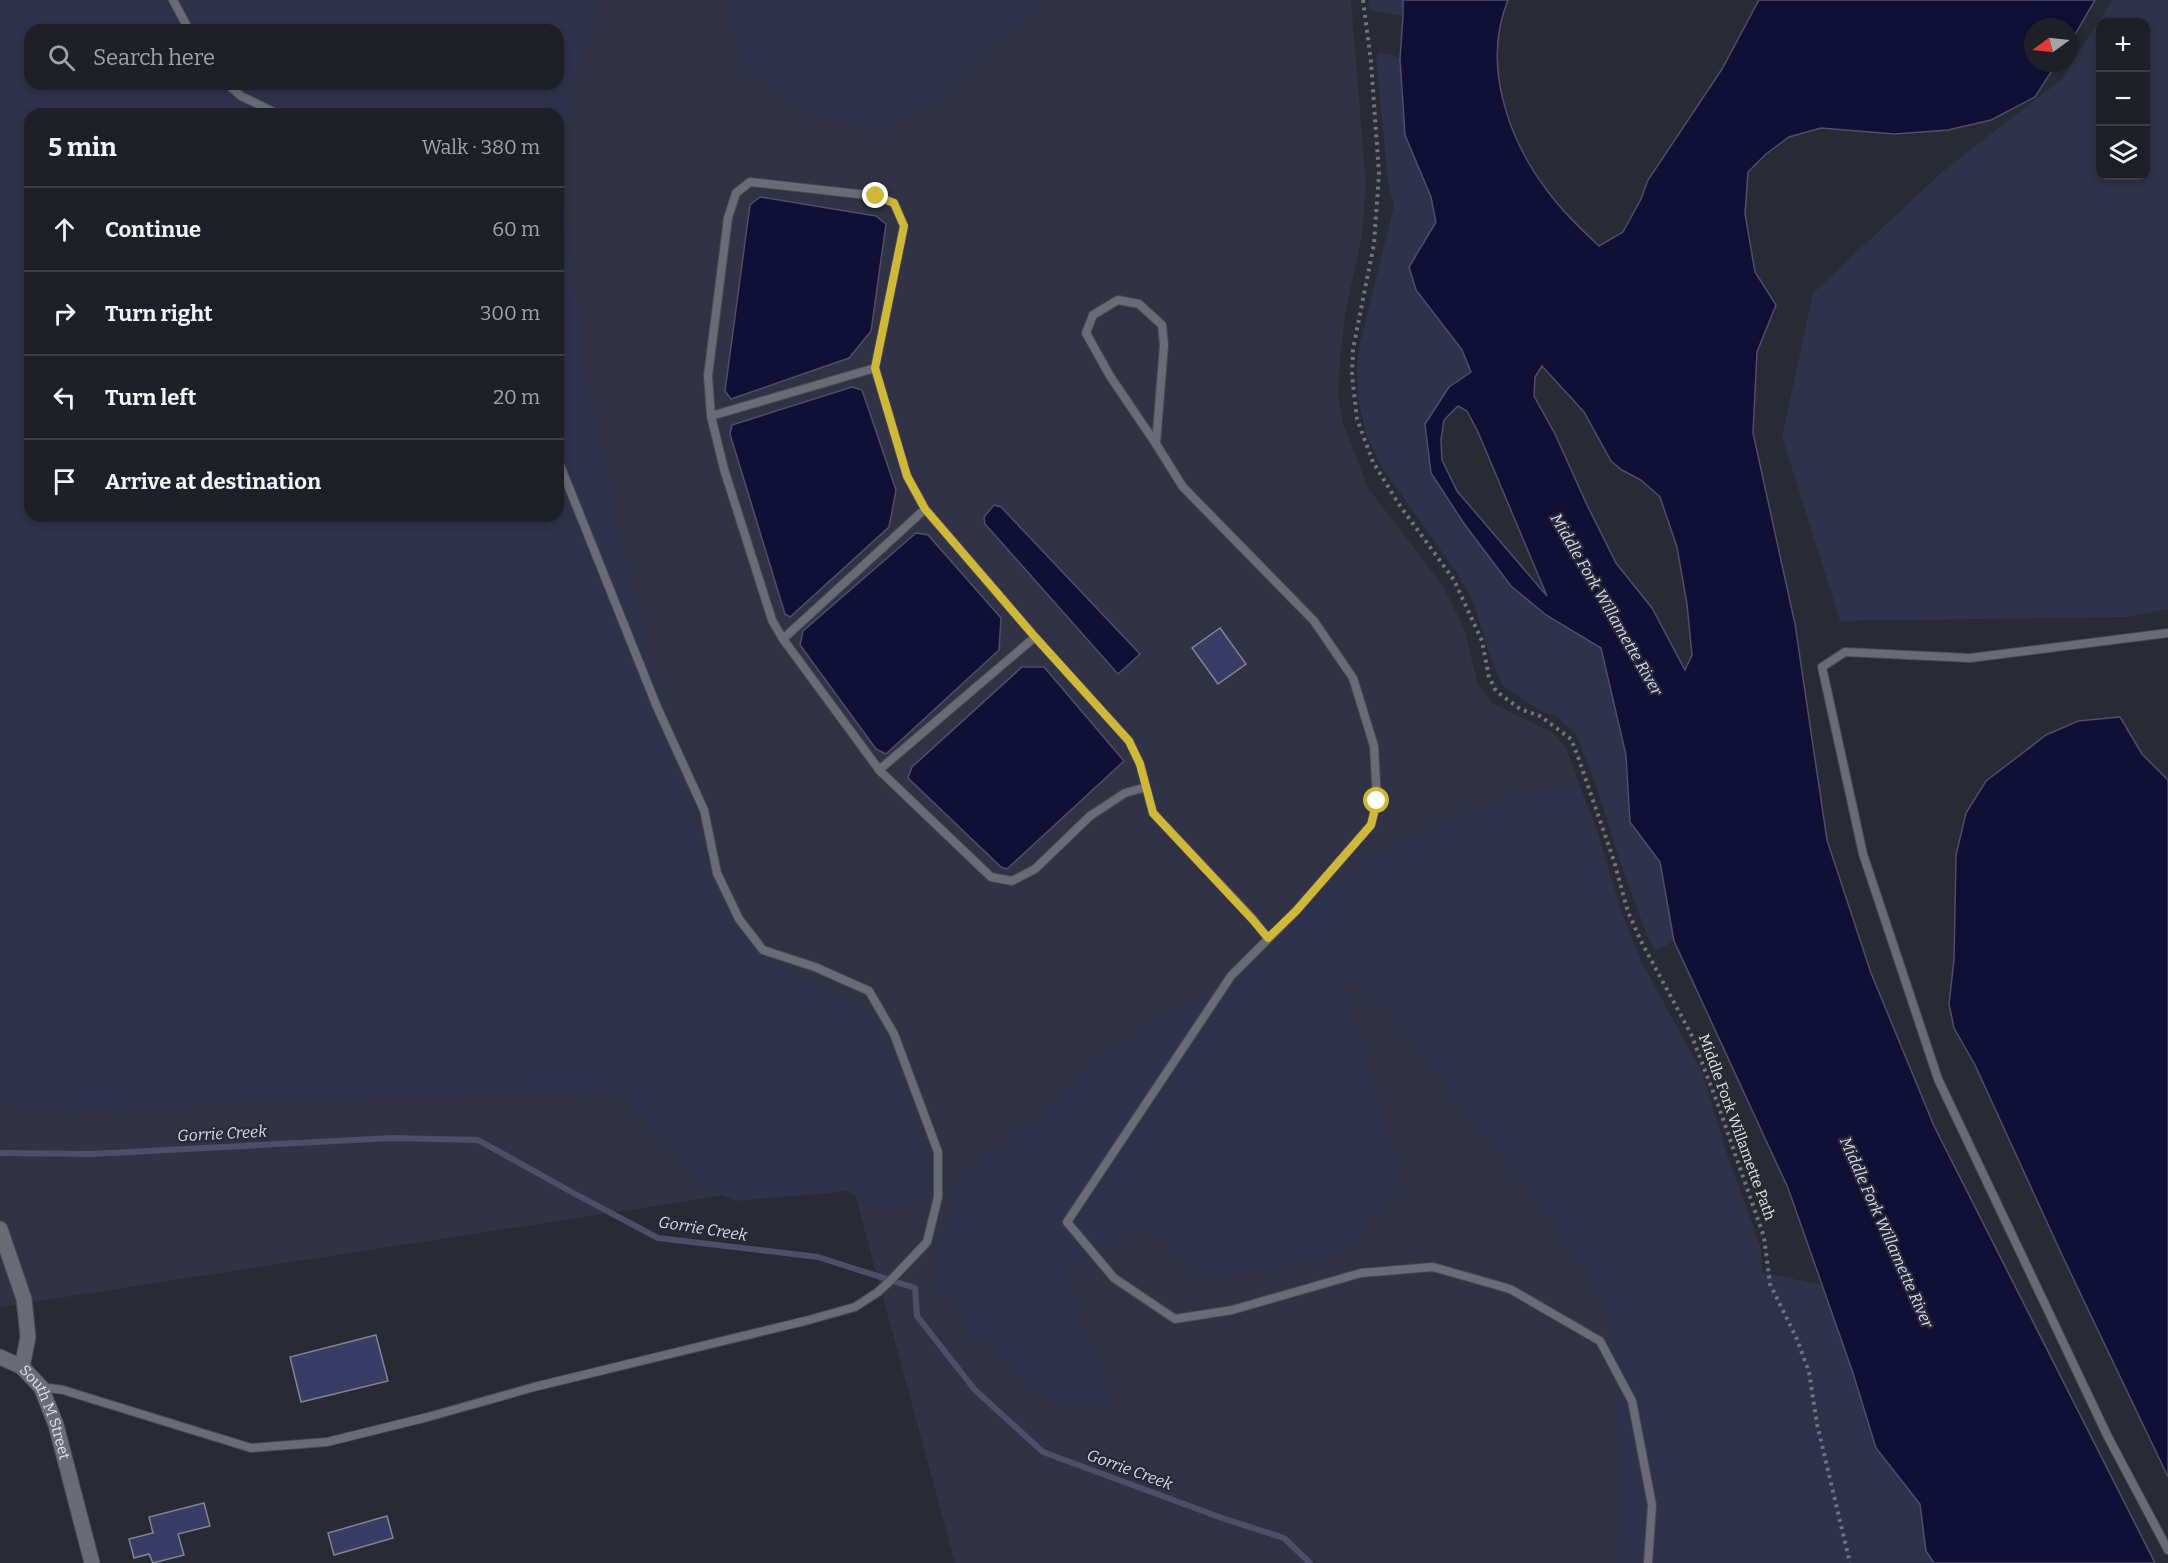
<!DOCTYPE html>
<meta charset="utf-8">
<style>
:root{--surface:#1e2027;--page:#26282f;--text:#f1f3f6;--muted:#a1a3a7;--line:#3c3e44}
body{margin:0;font-family:Bitter,serif;background:var(--page);color:var(--text)}
.controls{position:absolute;right:18px;top:18px;display:grid;overflow:hidden;border-radius:12px;box-shadow:0 3px 9px #0003}
.controls button{width:54px;height:54px;display:grid;place-items:center;padding:0;border:0;border-bottom:2px solid var(--line);background:var(--surface);color:var(--text);font:30px sans-serif}
.compass{position:absolute;left:2024px;top:18px;width:54px;height:54px;border-radius:50%;background:var(--surface);box-shadow:0 3px 9px #0003;rotate:255deg}
.stop{position:absolute;width:18px;height:18px;margin:-14px;border:4px solid #cfb837;border-radius:50%;background:#fff}
.stop.end{background:#cfb837;border-color:#fff;box-shadow:0 2px 6px #0008}
.list{margin:0;padding:0;list-style:none}
h2{display:flex;justify-content:space-between;align-items:center;height:78px;margin:0;padding:0 24px;font-size:26px}
h2 small{font-size:20px;font-weight:400;color:var(--muted)}
.list li{display:grid;grid-template-columns:39px 1fr auto;gap:18px;align-items:center;box-sizing:border-box;height:84px;padding:0 24px;border-top:2px solid var(--line)}
.list b{display:block;font-size:22px;white-space:nowrap}
.list em{font-size:20px;font-style:normal;color:var(--muted)}
.icon{flex:none;width:33px;height:33px;fill:none;stroke:currentColor;stroke-width:2;stroke-linecap:round;stroke-linejoin:round}
.map{position:relative;flex:none;width:2168px;height:1563px;overflow:hidden}
.search{position:absolute;background:var(--surface);box-shadow:0 3px 9px #0003;left:24px;top:24px;width:540px;height:66px;display:flex;align-items:center;gap:15px;box-sizing:border-box;padding:0 21px;border-radius:18px;color:var(--muted);font-size:22px}
.panel{position:absolute;background:var(--surface);box-shadow:0 3px 9px #0003;left:24px;top:108px;width:540px;height:414px;border-radius:18px}
.map>svg:first-child{display:block}
.built{fill:#313344;fill-rule:evenodd}
.green{fill:#2f324b;fill-rule:evenodd}
.water{fill:#100f35;stroke:#4e4e6b;stroke-width:1.5;fill-rule:evenodd}
.lines{fill:none;stroke-linecap:round;stroke-linejoin:round}
.stream{stroke:#4e4e6b;stroke-width:6}
.building{fill:#383c66;stroke:#828491;stroke-width:1.5}
.service-casing{stroke:#474851;stroke-width:10}
.minor-casing{stroke:#474851;stroke-width:17}
.path{stroke:#72737c;stroke-width:4;stroke-dasharray:3 4.5;stroke-linecap:butt}
.service{stroke:#696b77;stroke-width:8}
.minor{stroke:#696b77;stroke-width:15}
.route{stroke:#cfb837;stroke-width:8}
.labels{text-anchor:middle;stroke-width:4.5;stroke-linejoin:round;paint-order:stroke}
.street-label{font-size:15px;fill:#e0e1e8;stroke:#282a34}
.water-label{font-size:16px;font-style:italic;fill:#d5d9f7;stroke:#282a34}
</style>
<div class="map">
<svg width="2168" height="1563" viewBox="0 0 2168 1563">
<rect width="100%" height="100%" fill="#282a34"/>
<path class="built" d="M0,0h1351l15,185 -4,50 -16,75 -6,49 -2,36 5,28 25,65 75,98 21,42 14,57 14,18 61,30 13,15 32,86 24,79 19,48 62,113 22,74 36,101 1,20 11,40 74,254h-892l-105,-387 -850,131zM30,30h528v54h-528zM30,114h528v402h-528z"/>
<path class="green" d="M0,0h604l-21,48 -23,113 27,217 37,173 67,255 33,100 53,56 97,52 21,42 39,119 -15,26 -20,9 -21,1 -30,-20 -111,10 -24,-9 -22,-20 -32,-40 -41,-41 -526,18 -92,-4zM30,30h528v54h-528zM30,114h528v402h-528z
M726,0h319l-59,50 -48,48 -55,34 -69,-15 -76,-55z
M1368,0h35v16l-34,-6z
M2112,0h56v609l-41,8 -287,4 -58,-184 31,-144 130,-122 118,-91zM2146,22v154h-46v-154z
M1379,52l14,3 7,4 5,76 26,62 5,25 -27,45 7,23 46,60 9,23 -22,14 -18,86 34,52 46,61 35,29 55,33 25,107 4,67 30,40 14,79 -18,10 -8,-13 -26,-71 -28,-88 -18,-45 -19,-17 -21,-9 -34,-23 -14,-35 -15,-49 -16,-28 -76,-107 -15,-32 -8,-34 -1,-30 2,-23 35,-141 -6,-24 -12,-126z
M1578,784l43,128 17,44 62,117 59,183 -1,15 63,14 32,88 23,75 44,56 6,47 8,12h-319l2,-26v-75l-7,-152 -68,-100 -154,-200 -48,-34 26,81 37,128 -65,72 -131,22 -67,-55 -75,51 48,132 -64,-4 -80,-73 -33,-52 4,-38 23,-69 59,-42 77,-70 82,-54 77,-43 67,-75 73,-42 69,-34 51,-17z"/>
<path class="water" d="M1403,0h105c-26,63 -1,137 38,189 15,21 34,39 53,57l24,-14 18,-33 7,-19 74,-111 37,-69h336l-26,45v-18h-36v36h24l-22,34 -44,23 -43,10 -53,4 -74,-6 -32,9 -23,17 -18,18 -3,42 10,58 21,33 -19,47 -4,81 42,191 32,216 44,133 63,153 221,437h-221l-8,-12 -6,-47 -44,-56 -23,-75 -65,-185 -114,-247 -14,-79 -30,-40 -4,-67 -25,-107 -55,-33 -35,-29 -46,-61 -34,-52 -6,-49 24,-37 22,-15 -9,-22 -46,-60 -7,-23 27,-45 -5,-25 -26,-62 -5,-76 3,-43zM1542,366l42,46 27,49 11,9 19,10 19,17 17,50 10,57 5,51 -7,15 -33,-62 -36,-45 -29,-58 -32,-71 -21,-38 1,-19zM1458,406l9,5 11,21 69,164 -90,-105 -15,-31 -1,-20 3,-20z
M760,197l116,19 10,8 -15,107 -22,27 -118,41 -6,-8 25,-186z
M852,387l10,3 34,100 -7,37 -99,90 -5,-3 -55,-180 2,-9z
M994,505l7,2 139,147 -22,20 -133,-150 -1,-7z
M916,533l12,2 73,83 -2,32 -113,104 -10,-5 -76,-104 3,-14z
M1022,667h22l80,94 -117,108 -6,-2 -93,-89 4,-11z
M2120,717l22,37 26,26v697l-106,-222 -87,-190 -21,-37 -5,-24 5,-44 2,-105 10,-42 20,-32 60,-46 32,-14z"/>
<g class="lines">
<path class="stream" d="M0,1153l92,1 300,-16 86,2 99,55 81,43 160,19 97,31 2,28 58,74 68,62 179,66 62,20 26,25"/>
</g>
<path class="building" d="M1220,628l26,36 -28,20 -26,-36z
M376,1335l12,46 -87,21 -11,-45z
M204,1503l6,23 -32,8 6,21 -31,8 -4,-9 -15,4 -5,-19 24,-6 -4,-16z
M387,1516l6,22 -59,17 -6,-22z"/>
<g class="lines">
<g class="service-casing">
<path id="service" d="M173,0l16,30
M227,84l14,12 37,18
M711,416l164,-48
M1156,444l8,-99 -2,-20 -23,-21 -21,-4 -25,15 -7,18 24,43 46,68 27,43 131,134 39,57 21,68 3,55 -6,24 -75,86 -65,65 -164,246 47,56 61,41 57,-9 129,-37 72,-6 77,22 90,52 32,60 20,104 -4,58
M2168,633l-198,25 -125,-6 -23,15 41,187 75,225 170,358 60,113
M783,639l142,-130
M879,770l156,-133
M1146,787l-21,6 -35,23 -55,53 -23,12 -21,-4 -111,-106 -97,-132 -11,-19 -48,-151 -13,-53 -3,-40 20,-158 8,-25 14,-11 126,14 18,7 10,23 -29,142 32,108 18,33 110,128 94,104 11,23 13,49 100,106 15,19
M41,1387l22,3 188,58 76,-6 101,-25 106,-30 271,-66 50,-14 23,-15 13,-12 36,-38 11,-45v-45l-44,-118 -25,-43 -54,-24 -52,-17 -24,-31 -22,-46 -13,-63 -47,-103 -99,-247"/>
</g>
<g class="minor-casing">
<g id="minor">
<path id="s1" d="M0,1229l24,70 4,38 -6,30 19,20 15,38 36,138"/>
<path d="M0,1357l22,10"/>
</g>
</g>
<path class="path" d="M1363,0l8,62 8,112 -5,70 -21,105 -1,26 5,44 16,43 25,41 56,77 28,61 7,36 7,14 24,18 20,7 31,23 6,15 37,107 14,51 14,31 49,91 26,68 47,135 6,47 26,53 13,35 8,52 33,139"/>
<use href="#service" class="service"/>
<use href="#minor" class="minor"/>
</g>
<g class="lines">
<path class="route" d="M876,196l18,7 10,23 -29,142 32,108 18,33 110,128 94,104 11,23 13,49 99,106 16,19 28,-27 75,-86 6,-24"/>
</g>
<g class="labels">
<g class="street-label">
<text transform="translate(1737 1127) rotate(70)" y="5">Middle Fork Willamette Path</text>
<text dy="5" stroke="none"><textPath href="#s1" startOffset="195">South M Street</textPath></text>
</g>
<g class="water-label">
<text transform="translate(1607 604) rotate(60)" y="6">Middle Fork Willamette River</text>
<text transform="translate(222 1133) rotate(-3)" y="6">Gorrie Creek</text>
<text transform="translate(703 1228) rotate(9)" y="6">Gorrie Creek</text>
<text transform="translate(1887 1232) rotate(66)" y="6">Middle Fork Willamette River</text>
<text transform="translate(1130 1469) rotate(20)" y="6">Gorrie Creek</text>
</g>
</g>
</svg>
<div class="controls">
<button>+</button>
<button>−</button>
<button><svg class="icon" aria-label="layers" viewBox="0 0 24 24"><path d="M12 4l9 5-9 5-9-5zM3 14l9 5 9-5"/></svg></button>
</div>
<svg class="compass" viewBox="-18 -18 36 36"><path d="M0-13l5 13h-10z" fill="#e53935"/><path d="M0 13l5-13h-10z" fill="#a1a3a7"/></svg>
<div class="stop" style="left:1377px;top:801px"></div>
<div class="stop end" style="left:876px;top:196px"></div>
<div class="search"><svg class="icon" aria-label="search" viewBox="0 0 24 24"><circle cx="10" cy="10" r="6"/><path d="M15 15l6 6"/></svg>Search here</div>
<section class="panel">
<h2>5 min<small>Walk · 380 m</small></h2>
<ul class="list">
<li><svg class="icon" aria-label="ahead" viewBox="0 0 24 24"><path d="M12 20V5M6 11l6-6 6 6"/></svg><div><b>Continue</b></div><em>60 m</em></li>
<li><svg class="icon" aria-label="right" viewBox="0 0 24 24"><path d="M7 20v-9h11M14 6l5 5-5 5"/></svg><div><b>Turn right</b></div><em>300 m</em></li>
<li><svg class="icon" aria-label="left" viewBox="0 0 24 24"><path d="M17 20v-9H6M10 6l-5 5 5 5"/></svg><div><b>Turn left</b></div><em>20 m</em></li>
<li><svg class="icon" aria-label="arrive" viewBox="0 0 24 24"><path d="M6 21V4h12l-3 4 3 4H6"/></svg><div><b>Arrive at destination</b></div></li>
</ul>
</section>
</div>
